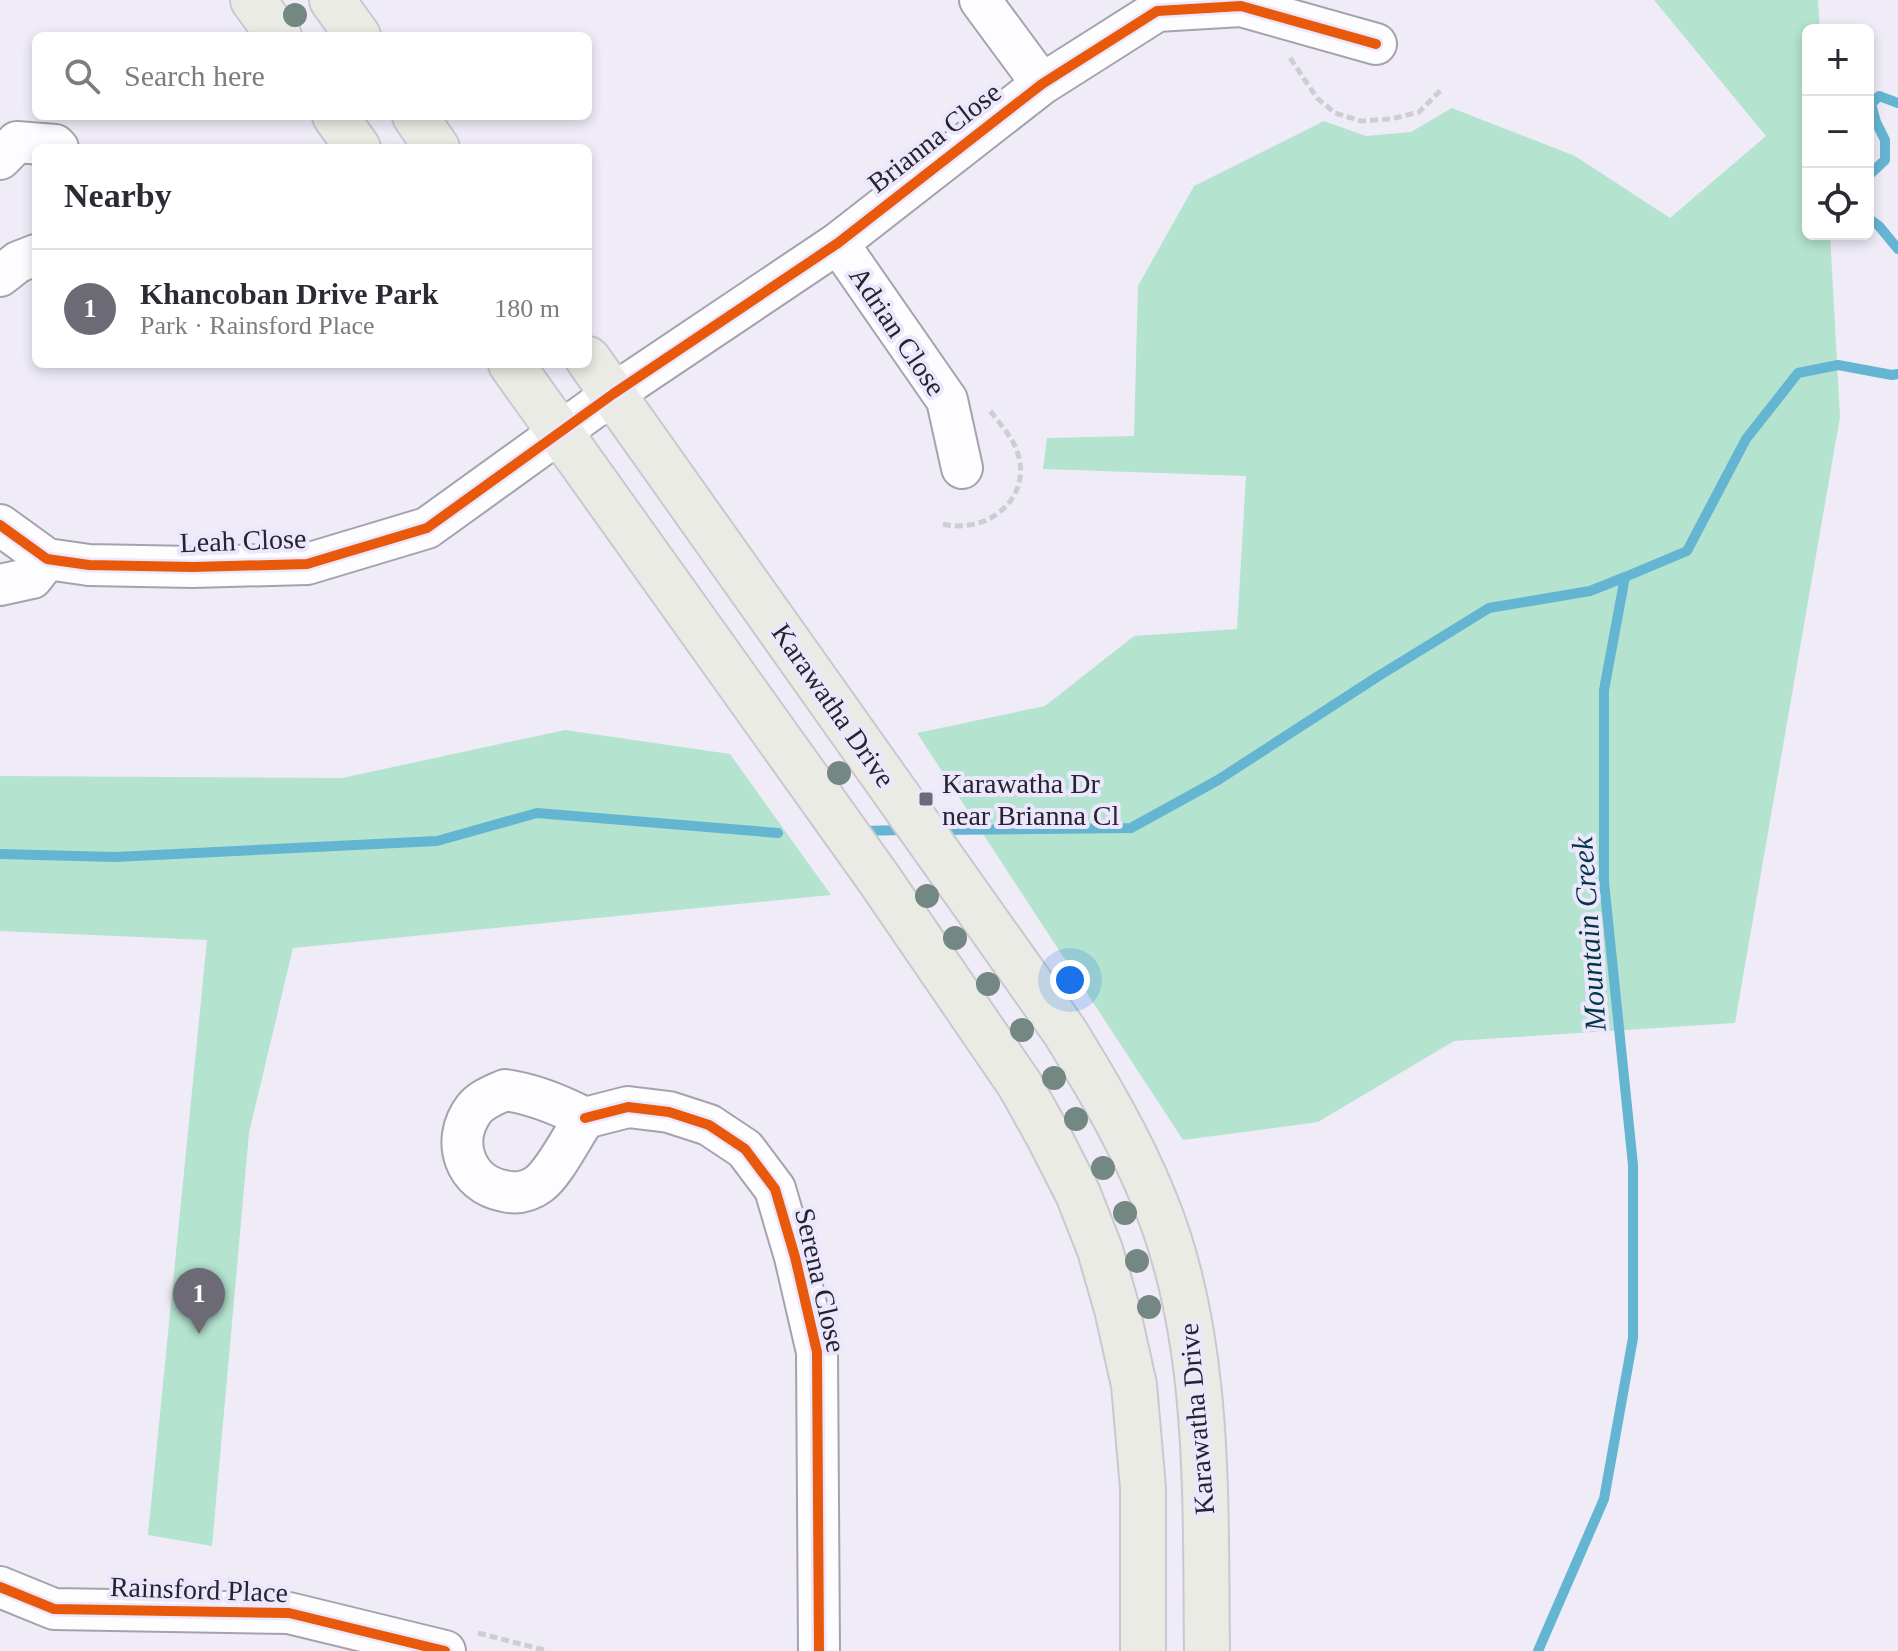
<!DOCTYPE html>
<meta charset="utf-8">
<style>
:root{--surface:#fff;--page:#f2f2f3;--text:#2b2b33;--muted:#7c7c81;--line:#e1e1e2;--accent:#6c6a75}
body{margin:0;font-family:"Times New Roman",serif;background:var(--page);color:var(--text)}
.controls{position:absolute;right:24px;top:24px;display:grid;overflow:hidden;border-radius:12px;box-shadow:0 4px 12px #0003}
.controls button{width:72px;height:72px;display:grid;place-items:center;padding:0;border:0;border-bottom:2px solid var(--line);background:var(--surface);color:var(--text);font:40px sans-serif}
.you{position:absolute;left:1070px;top:980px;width:28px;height:28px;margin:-20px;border:6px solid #fff;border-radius:50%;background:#1a73e8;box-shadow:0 0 0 12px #1a73e833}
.badge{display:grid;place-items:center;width:52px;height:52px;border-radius:50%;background:var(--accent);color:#fff;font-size:26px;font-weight:700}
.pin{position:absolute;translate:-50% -66px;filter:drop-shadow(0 2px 4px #0008)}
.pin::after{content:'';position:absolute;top:42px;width:28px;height:24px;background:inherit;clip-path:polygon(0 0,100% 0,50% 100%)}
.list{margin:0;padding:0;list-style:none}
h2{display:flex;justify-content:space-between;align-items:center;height:104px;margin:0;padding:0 32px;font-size:34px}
h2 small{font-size:26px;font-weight:400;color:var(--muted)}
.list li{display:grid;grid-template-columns:52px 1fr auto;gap:24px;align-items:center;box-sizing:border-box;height:120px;padding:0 32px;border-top:2px solid var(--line)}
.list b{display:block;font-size:30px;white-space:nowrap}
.list p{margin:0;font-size:26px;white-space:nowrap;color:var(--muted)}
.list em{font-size:26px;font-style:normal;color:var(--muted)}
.icon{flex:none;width:44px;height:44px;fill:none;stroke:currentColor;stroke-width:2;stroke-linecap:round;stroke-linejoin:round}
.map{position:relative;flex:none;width:1898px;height:1651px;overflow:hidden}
.search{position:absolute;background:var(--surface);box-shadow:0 4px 12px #0003;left:32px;top:32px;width:560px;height:88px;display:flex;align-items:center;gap:20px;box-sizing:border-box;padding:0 28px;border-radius:12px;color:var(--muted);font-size:30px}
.panel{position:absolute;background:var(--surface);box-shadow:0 4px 12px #0003;left:32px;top:144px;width:560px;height:224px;border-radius:12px}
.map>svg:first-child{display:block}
.green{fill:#b4e3cf}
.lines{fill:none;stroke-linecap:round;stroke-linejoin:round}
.stream{stroke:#64b5d2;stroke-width:10}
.minor-casing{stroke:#a5a2ad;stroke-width:44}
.major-casing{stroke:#cac8cf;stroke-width:48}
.path{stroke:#cecdd2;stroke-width:5;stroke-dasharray:8 4;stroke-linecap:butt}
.minor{stroke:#fdfcfe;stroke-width:40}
.major{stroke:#eaebe4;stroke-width:44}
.cycleway-casing{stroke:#ece7fd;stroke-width:15}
.cycleway{stroke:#e8590c;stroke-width:10}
.tree{fill:#738883}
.poi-dot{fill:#6c6a75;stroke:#ece7fd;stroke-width:3}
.labels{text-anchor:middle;stroke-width:8;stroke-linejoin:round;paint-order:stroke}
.street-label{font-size:28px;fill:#26242e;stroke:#ece7fd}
.poi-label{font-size:28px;fill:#26242e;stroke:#ece7fd;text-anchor:start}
.water-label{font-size:30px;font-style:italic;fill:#023645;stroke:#ece7fd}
</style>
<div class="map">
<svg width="1898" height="1651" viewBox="0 0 1898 1651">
<rect width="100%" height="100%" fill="#efecf8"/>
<path class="green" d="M1654,0h164l2,30h-12v204h22l10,183 -105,606 -281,18 -136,81 -135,18 -266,-407 128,-27 89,-70 103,-7 9,-153 -203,-7 4,-31 87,-2 4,-150 56,-100 130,-65 42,15 45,-4 41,-24 123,48 95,62 96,-82z
M565,730l165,24 101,141 -538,53 -44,185 -37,413 -64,-11 59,-595 -207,-9v-155l342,2z"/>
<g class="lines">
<path class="stream" d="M1868,176l17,-16v-20l-9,-18 -5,-18 8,-8 19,7
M1868,218l11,8 19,23
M937,830l194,-2 87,-48 159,-103 112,-69 101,-17 35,-14
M861,831l44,-1
M0,854l115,3 322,-16 100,-28 241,20
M1538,1651l66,-152 29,-161v-173l-29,-283v-192l21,-113 62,-26 59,-112 52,-66 40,-8 54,10 6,-1"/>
<g class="minor-casing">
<path id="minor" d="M980,0l62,84
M0,159l17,-17 38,3 3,3
M838,243l109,157 15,68
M0,276l18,-14 18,-7
M0,525l47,34 42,6 104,2 114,-3 120,-36 186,-134 225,-151 204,-159 115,-73 84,-5 135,38
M0,585l32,-7 15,-19
M505,1090c29,4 55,15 80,28 -13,18 -30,54 -46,66 -11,8 -23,10 -35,7 -39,-7 -54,-50 -30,-82 8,-10 20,-14 31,-19z
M585,1118l43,-11 41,5 40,13 36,24 30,40 20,68 22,95 2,299
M0,1587l54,22 235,4 156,38"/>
</g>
<g class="major-casing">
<path id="major" d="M253,0l26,36
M332,0l26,36
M335,116l23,32
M415,116l22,32
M588,359l477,673c33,54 65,108 89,167 58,139 51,304 53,452
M511,364l368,515 141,206 29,52 29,57 22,56 17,59 17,76 9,103v163"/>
</g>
<path class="path" d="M1290,58l27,40 18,15 26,8 30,-2 28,-7 22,-22
M943,524c44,11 91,-26 74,-73 -5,-15 -19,-29 -28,-42
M478,1633l70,18"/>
<use href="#minor" class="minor"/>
<use href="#major" class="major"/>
<g class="cycleway-casing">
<path id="cycleway" d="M0,525l47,34 42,6 104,2 114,-3 120,-36 186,-134 225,-151 204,-159 115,-73 84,-5 135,38
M585,1118l43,-11 41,5 40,13 36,24 30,40 20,68 22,95 2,299
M0,1587l54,22 235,4 156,38"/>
</g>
<use href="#cycleway" class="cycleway"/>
</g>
<g class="tree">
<circle cx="295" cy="15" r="12"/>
<circle cx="839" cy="773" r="12"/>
<circle cx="927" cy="896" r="12"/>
<circle cx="955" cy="938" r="12"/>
<circle cx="988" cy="984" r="12"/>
<circle cx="1022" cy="1030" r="12"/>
<circle cx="1054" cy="1078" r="12"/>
<circle cx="1076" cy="1119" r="12"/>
<circle cx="1103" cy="1168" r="12"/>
<circle cx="1125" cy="1213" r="12"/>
<circle cx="1137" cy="1261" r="12"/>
<circle cx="1149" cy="1307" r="12"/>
</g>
<rect class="poi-dot" x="918" y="791" width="16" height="16" rx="4"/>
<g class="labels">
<g class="street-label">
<text transform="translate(934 137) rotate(-38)" y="10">Brianna Close</text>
<text transform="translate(898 331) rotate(56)" y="10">Adrian Close</text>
<text transform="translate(243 540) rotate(-2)" y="10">Leah Close</text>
<text transform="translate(834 705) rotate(55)" y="10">Karawatha Drive</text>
<text transform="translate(821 1280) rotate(77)" y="10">Serena Close</text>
<text transform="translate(1196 1419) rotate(-95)" y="10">Karawatha Drive</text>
<text transform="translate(199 1589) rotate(2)" y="10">Rainsford Place</text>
</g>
<g class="poi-label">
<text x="942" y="793">Karawatha Dr<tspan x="942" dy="32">near Brianna Cl</tspan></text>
</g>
<g class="water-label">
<text transform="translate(1589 934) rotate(-94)" y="10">Mountain Creek</text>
</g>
</g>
</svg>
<div class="controls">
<button>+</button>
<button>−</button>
<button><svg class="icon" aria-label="locate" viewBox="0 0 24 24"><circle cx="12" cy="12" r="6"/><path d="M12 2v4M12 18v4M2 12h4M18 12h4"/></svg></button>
</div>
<div class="you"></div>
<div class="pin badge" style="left:199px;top:1334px">1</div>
<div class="search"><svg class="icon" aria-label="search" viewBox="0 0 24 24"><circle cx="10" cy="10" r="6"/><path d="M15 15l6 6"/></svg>Search here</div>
<section class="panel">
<h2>Nearby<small></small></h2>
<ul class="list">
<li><span class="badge">1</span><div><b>Khancoban Drive Park</b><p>Park · Rainsford Place</p></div><em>180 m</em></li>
</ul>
</section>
</div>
